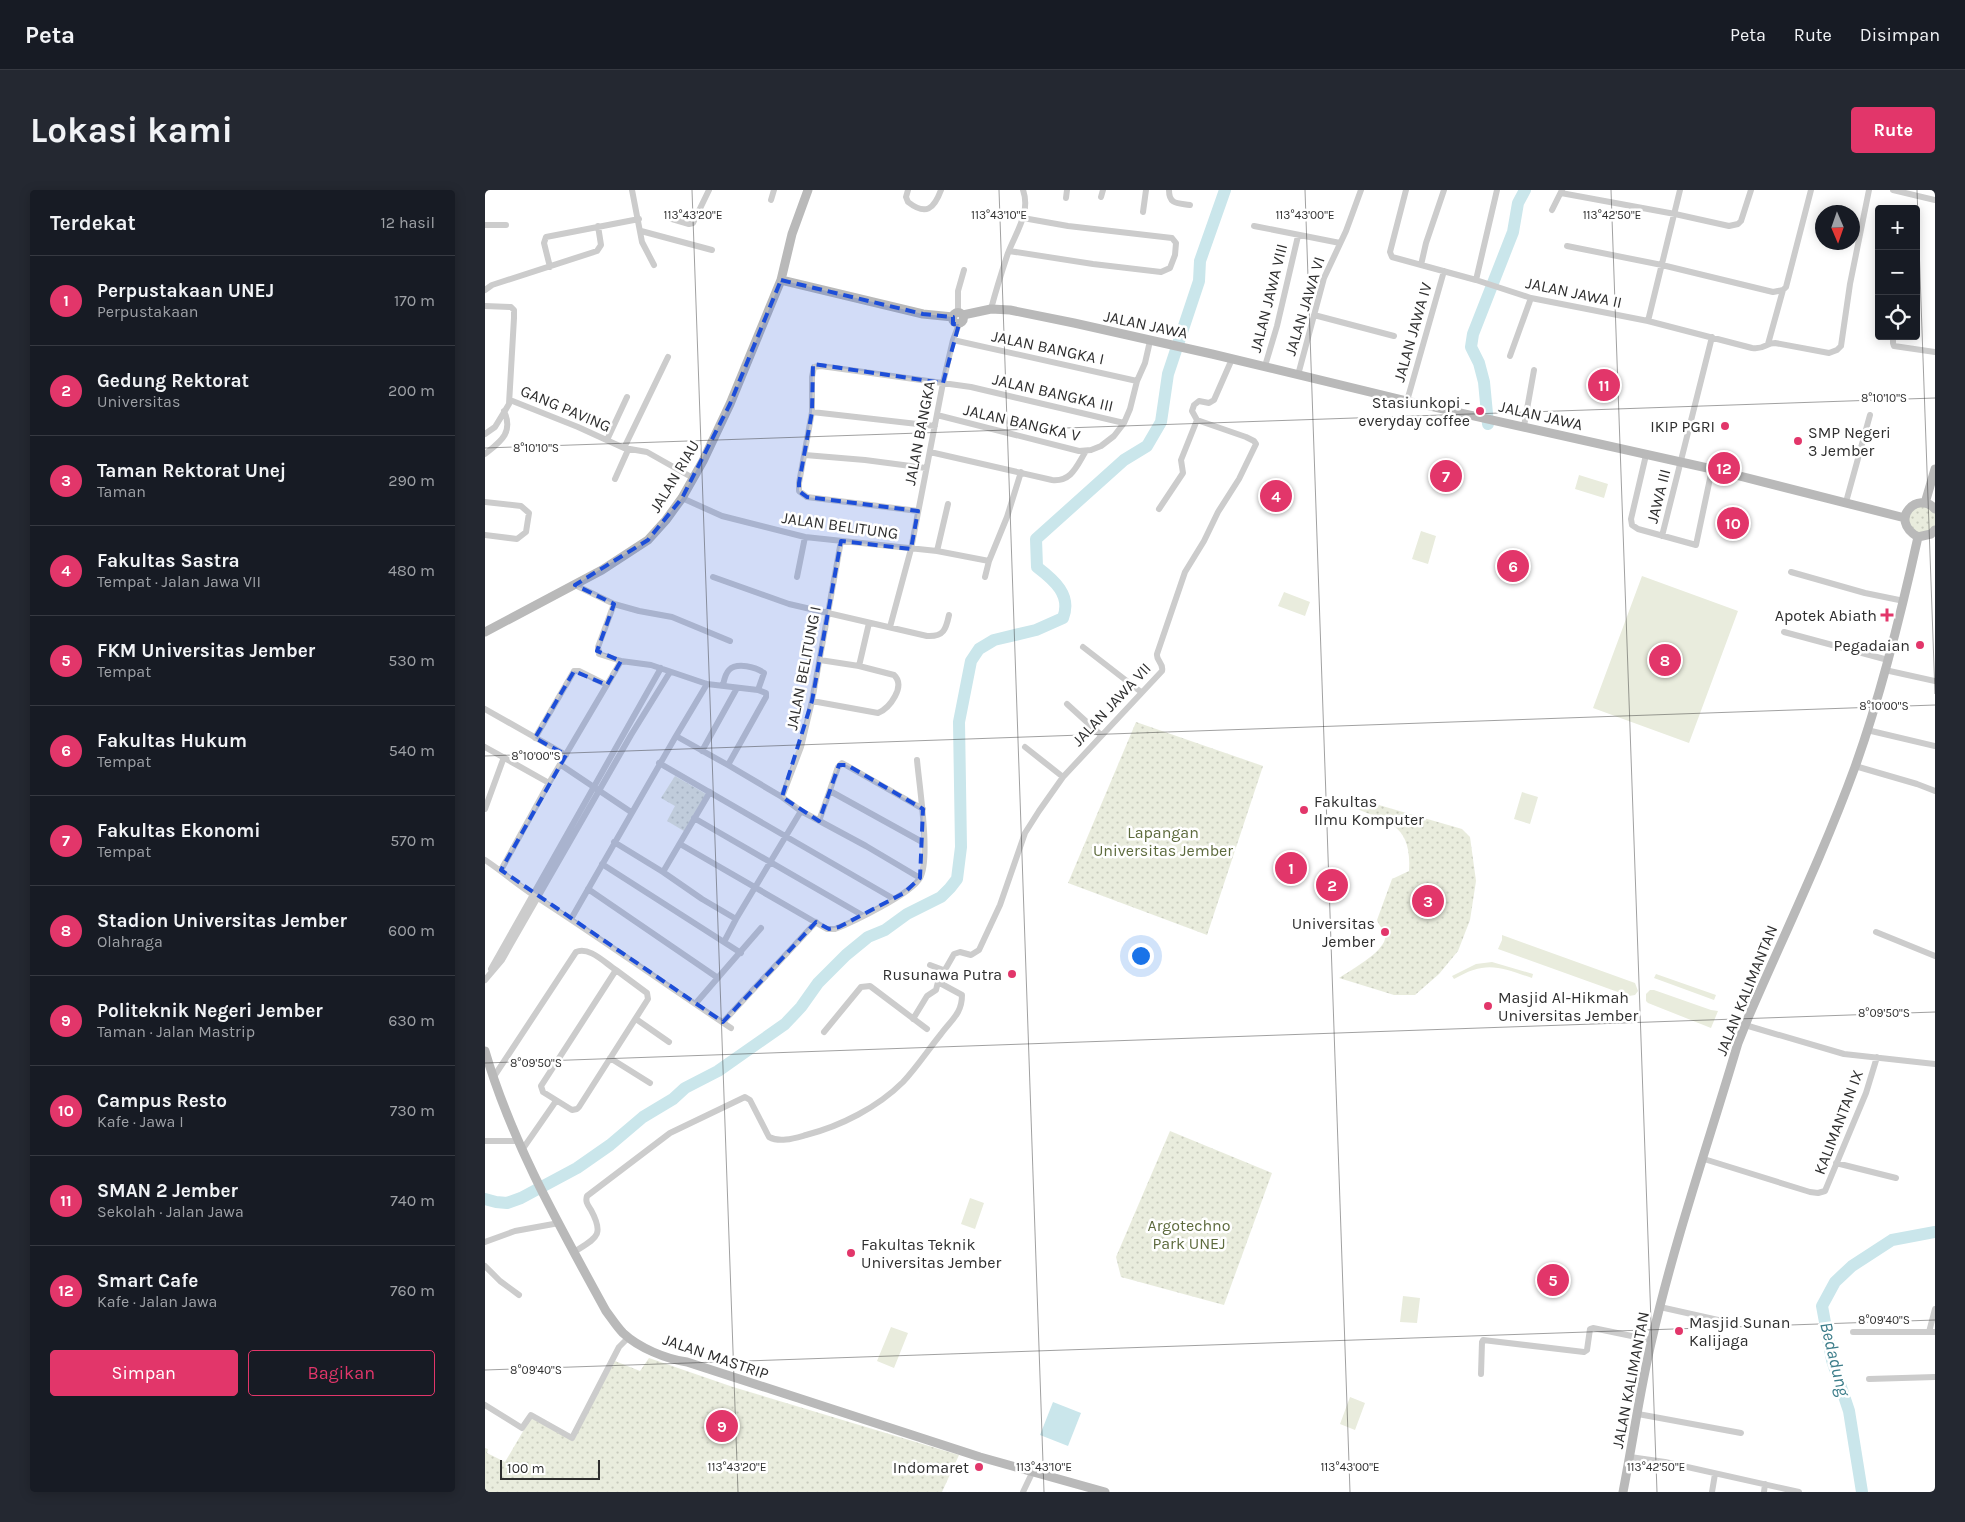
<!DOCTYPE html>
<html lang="id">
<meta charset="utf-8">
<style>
:root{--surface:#171b24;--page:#242831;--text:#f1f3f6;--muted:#9ea1a6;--line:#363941;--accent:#e2366a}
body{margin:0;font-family:Karla,sans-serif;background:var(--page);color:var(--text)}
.controls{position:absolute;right:15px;top:15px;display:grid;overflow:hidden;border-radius:5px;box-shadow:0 2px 12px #0003}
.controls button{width:45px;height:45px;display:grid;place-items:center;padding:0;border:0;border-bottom:1px solid var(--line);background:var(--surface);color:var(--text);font:25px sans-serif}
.compass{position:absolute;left:1330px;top:15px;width:45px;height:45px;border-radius:50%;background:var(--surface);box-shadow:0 2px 12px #0003;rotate:178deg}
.scale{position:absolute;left:15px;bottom:12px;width:100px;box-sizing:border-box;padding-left:5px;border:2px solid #2f2f2f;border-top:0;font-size:14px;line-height:18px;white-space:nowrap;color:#2f2f2f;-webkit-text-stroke:4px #fff;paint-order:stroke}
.you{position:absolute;left:655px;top:765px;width:18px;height:18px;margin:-12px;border:4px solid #fff;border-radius:50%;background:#1a73e8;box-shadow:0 0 0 8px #1a73e833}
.badge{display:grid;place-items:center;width:32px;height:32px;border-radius:50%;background:var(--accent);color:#fff;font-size:16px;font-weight:700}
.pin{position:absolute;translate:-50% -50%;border:2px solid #fff;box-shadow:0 1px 5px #0006}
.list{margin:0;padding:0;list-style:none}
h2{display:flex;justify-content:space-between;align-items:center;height:65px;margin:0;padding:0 20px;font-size:21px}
h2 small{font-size:16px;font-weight:400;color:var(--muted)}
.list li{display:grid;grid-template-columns:32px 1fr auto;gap:15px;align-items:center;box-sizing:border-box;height:90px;padding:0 20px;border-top:1px solid var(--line)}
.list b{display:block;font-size:19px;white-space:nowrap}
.list p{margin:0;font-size:16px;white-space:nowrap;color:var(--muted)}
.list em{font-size:16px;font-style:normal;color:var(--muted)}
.actions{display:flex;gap:10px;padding:15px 20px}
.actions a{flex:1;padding:11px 0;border:1px solid var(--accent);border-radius:5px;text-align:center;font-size:18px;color:var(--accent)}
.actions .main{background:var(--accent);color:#fff}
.icon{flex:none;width:28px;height:28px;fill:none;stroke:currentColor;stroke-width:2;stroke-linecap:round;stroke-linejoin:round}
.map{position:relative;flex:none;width:1450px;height:1302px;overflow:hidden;border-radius:5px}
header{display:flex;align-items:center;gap:30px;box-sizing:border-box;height:70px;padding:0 25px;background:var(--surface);border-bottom:1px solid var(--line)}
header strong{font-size:24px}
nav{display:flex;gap:28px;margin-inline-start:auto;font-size:18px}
.intro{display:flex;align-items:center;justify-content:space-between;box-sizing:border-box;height:120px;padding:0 30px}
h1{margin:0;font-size:35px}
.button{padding:12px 22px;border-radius:5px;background:var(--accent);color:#fff;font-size:18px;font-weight:700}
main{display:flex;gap:30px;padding:0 30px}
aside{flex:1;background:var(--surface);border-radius:5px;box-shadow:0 2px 12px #0003}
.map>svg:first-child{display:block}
.grass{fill:#e9ecdd}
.park{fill:url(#park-dots)}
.water{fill:#cae6eb}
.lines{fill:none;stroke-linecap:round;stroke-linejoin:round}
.river{stroke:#cae6eb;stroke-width:12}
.street{stroke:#ccc;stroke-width:6}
.secondary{stroke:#b9b9b9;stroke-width:9}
.marked{fill:#1d4ed8;fill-opacity:0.2;stroke:#1d4ed8;stroke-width:4;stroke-dasharray:10 6;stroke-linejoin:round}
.ticks{fill:none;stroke:#2f2f2f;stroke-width:1;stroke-opacity:0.45}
.poi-dot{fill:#e2366a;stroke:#fff;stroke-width:2}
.labels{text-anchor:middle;stroke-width:5;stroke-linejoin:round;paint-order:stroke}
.street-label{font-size:16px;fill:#2f2f2f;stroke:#fff}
.poi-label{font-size:16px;fill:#2f2f2f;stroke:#fff;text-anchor:end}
.park-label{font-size:16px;fill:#5d6a3d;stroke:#fff}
.water-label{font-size:18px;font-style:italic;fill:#3c7d8a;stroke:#fff}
.ticks-label{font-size:12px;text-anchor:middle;fill:#2f2f2f;stroke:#fff;stroke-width:5;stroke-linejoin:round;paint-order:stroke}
</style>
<header>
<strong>Peta</strong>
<nav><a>Peta</a><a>Rute</a><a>Disimpan</a></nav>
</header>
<div class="intro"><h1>Lokasi kami</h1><a class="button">Rute</a></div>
<main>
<aside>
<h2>Terdekat<small>12 hasil</small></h2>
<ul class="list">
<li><span class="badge">1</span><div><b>Perpustakaan UNEJ</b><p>Perpustakaan</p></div><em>170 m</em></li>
<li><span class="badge">2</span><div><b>Gedung Rektorat</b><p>Universitas</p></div><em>200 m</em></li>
<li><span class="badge">3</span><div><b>Taman Rektorat Unej</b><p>Taman</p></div><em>290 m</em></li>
<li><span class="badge">4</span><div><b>Fakultas Sastra</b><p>Tempat · Jalan Jawa VII</p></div><em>480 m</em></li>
<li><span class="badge">5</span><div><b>FKM Universitas Jember</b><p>Tempat</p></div><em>530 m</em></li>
<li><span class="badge">6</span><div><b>Fakultas Hukum</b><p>Tempat</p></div><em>540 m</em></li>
<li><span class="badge">7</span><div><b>Fakultas Ekonomi</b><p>Tempat</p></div><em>570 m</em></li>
<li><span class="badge">8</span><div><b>Stadion Universitas Jember</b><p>Olahraga</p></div><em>600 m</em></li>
<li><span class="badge">9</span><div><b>Politeknik Negeri Jember</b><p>Taman · Jalan Mastrip</p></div><em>630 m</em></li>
<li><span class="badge">10</span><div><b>Campus Resto</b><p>Kafe · Jawa I</p></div><em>730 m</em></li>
<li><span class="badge">11</span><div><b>SMAN 2 Jember</b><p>Sekolah · Jalan Jawa</p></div><em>740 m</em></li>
<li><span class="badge">12</span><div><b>Smart Cafe</b><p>Kafe · Jalan Jawa</p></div><em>760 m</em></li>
</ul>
<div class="actions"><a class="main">Simpan</a><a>Bagikan</a></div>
</aside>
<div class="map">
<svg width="1450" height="1302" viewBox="0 0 1450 1302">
<defs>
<pattern id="park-dots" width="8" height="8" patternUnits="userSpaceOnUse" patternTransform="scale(1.25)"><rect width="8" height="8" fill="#e9ecdd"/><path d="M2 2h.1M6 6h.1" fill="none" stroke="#c8cbbe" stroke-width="1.8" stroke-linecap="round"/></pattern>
</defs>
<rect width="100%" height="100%" fill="#fff"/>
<path class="grass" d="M1094,285l29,9 -4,14 -29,-9z
M936,341l15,5 -8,28 -16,-5z
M1157,386l96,35 -49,132 -96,-35z
M799,402l26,10 -5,14 -27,-10z
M1037,602l16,5 -8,27 -16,-5z
M1017,745l133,48 3,8 -3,4 -6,1 -131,-47 4,-9z
M1007,772l41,12 -1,4c-32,-11 -46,-18 -78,1l-2,-3 24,-12z
M1171,784l60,21 -2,5 -60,-22z
M1169,800l57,20 7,1 -7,17 -63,-25 -2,-2v-7l4,-4z
M485,1008l14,5 -9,26 -14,-5z
M918,1106l17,2 -3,25 -17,-1z
M406,1137l17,6 -14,35 -17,-7z
M865,1207l15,6 -10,27 -15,-6z"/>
<path class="park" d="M1432,313l18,6v21l-17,7 -13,-19z
M651,532l127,44 -56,169 -139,-52z
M190,586l31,18 -22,37 -17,-10 8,-15 -14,-8z
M873,609l104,30 8,8 6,44 -6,39 -12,31 -19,23 -24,21h-21l-55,-17c12,-8 43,-25 46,-39 1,-7 -6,-13 -8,-19l15,-41 17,-8c3,-46 -20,-49 -55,-63z
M685,941l102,42 -48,132 -103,-28 -5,-20z
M164,1168l84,29 226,68 -17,37h-457v-44l3,1 -1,4 18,9 27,-46 40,24 43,-79 25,10z"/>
<path class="water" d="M568,1212l28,11 -13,33 -28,-11z"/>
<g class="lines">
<path class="river" d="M1003,234l-4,-42 -5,-19 -8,-16 2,-13 40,-102 5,-29 7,-13
M0,1009l11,3 11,1 14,-5 56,-30 33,-23 33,-28 30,-18 12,-11 33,-17 67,-47 16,-17 17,-24 28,-28 22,-18 17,-7 22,-16 34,-17 9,-9 7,-9 4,-32 -2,-125 12,-61 8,-12 15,-9 42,-10 27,-12c9,-23 -9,-38 -26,-51l-1,-28 88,-79 23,-14 14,-24 7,-48 31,-93 1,-20 25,-71
M1377,1302l-13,-81 -17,-51 -10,-54 13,-24 17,-16 40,-26 43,-8"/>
<path class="street" d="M147,0l10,52 12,23
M423,0l-2,7 2,5c18,14 26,7 33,-12
M684,0c0,15 9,13 21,15
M921,0l-16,62 2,5 84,23 55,18 117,23 104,27c13,2 13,-5 23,-5l54,10 8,-3 4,-4 9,-62 19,-94
M1408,0l42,10
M1076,3l114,21 54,12 9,-2 3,-3 10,-31
M616,7l2,-7
M581,8l1,-8
M286,10l3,-10
M1067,20l10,-20
M658,22l3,-22
M187,29l17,5 4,-1 16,-33
M0,35h21
M769,36l86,17
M156,41l71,19
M1082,56l95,19 111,27 10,-2
M524,61l84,13 68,8 9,-4 5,-13 1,-12 -4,-5 -104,-12 -45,-8
M936,75l5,-22 18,-53
M65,77l-6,-24 2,-6 93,-18
M991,90l21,-90
M0,100l7,-5 105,-34 4,-6 -3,-19
M0,116l26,1 3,3v8l-5,86 -14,23 -10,7
M506,119c5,-19 11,-38 17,-56 8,-21 23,-41 15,-63
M473,123v-22l6,-21
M829,125l80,21
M1163,131l32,-131
M1408,146v7l1,3 41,6
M468,150l184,41
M1283,154l15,-54 3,-3 25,-97
M1025,166l21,-58
M780,176l12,-40 21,-90
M813,185l26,-97 22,-47 15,-41
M25,210l68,27 46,21 23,4 46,26
M922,211l37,-130
M327,222l123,14
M452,225l142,36 12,-1 10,-4 13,-10 10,-13 6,-14 7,-28 8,-18 5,-22
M1039,236l10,-56
M122,250l20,-43
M139,258l44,-91
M445,262l122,28c20,2 25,-15 34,-29
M0,264c15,-12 29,-21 19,-43
M320,265l60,5 61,8
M1161,265l-15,64 1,6 6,4 58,16 16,-76
M130,289l13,-29
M197,308l40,18 83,21 132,14 52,10
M0,312l36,4 8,7 -3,19 -9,7 -32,-4
M1361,312l24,-87
M674,319l24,-36 -2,-13 16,-40
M433,321l-111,-14 -8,-6v-8l13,-71v-35l2,-10 7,-1 150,21 153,36
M1177,346l50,-199
M452,361l11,-47
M1306,382l74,21 39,8
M228,387l76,27 138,32c17,1 19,-7 22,-21
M312,387l8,-40
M500,387l4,-16 18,-44 14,-45
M90,395l39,19 25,7 33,6 58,24
M129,414l-16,43 1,7 22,7 30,4 56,19 51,6 8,3v4l-38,68
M405,437l21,-78 32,-166 10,-43 6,-16
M1299,442l104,28
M598,457l58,45
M374,476l10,-43
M1400,480l50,11
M222,494l-31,52 52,29 54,32 19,14 65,35 54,32
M238,495c1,-4 2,-11 6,-15 8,-8 27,-3 35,3l-6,17
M327,511l66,12c12,-5 28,-27 16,-38l-35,-9 -39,-6
M582,514l34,31
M0,519l81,46
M1382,540l68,16
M50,548l39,-67h5l28,14
M0,557l64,36
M540,557l38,30
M217,561l35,-63
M174,573l235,136
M76,575l70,47
M1370,576l62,18 18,7
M345,601l94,52
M297,607l19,-50 11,-46 29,-160
M0,619l19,-52
M209,628l168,97
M334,631l19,-54 4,-4 81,46
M129,652l49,30 39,27 34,20
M195,654l147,85h8c18,-7 76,-35 85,-51 11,-19 -1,-94 -3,-118
M0,670c18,12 34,26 53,38 65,42 128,87 193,130
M117,674l139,89
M16,680l48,-87 72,-122
M178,682l47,-80
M103,699l130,89
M86,729l105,-183
M1391,742l59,24
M239,752l12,-23 65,-108
M445,775l16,6
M6,779l170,-301
M131,780l31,23 1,6 -69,108 -2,2 -5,1 -29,-18 -2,-6z
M0,790l17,-20 9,-16 120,-209 39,-63
M211,813l65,-75
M151,829l33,23
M428,829l14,-23 9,-6 2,-8 16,-28 6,-2 11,3 8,-5 21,-45 25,-72 14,-22 24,-34 99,-106c2,-8 -6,-10 -5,-17l28,-82 19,-31 14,-29 21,-33 17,-35 -2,-3 -8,-4 -49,-17 -5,-9 2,-6 5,-4 10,2 5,-3 18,-41
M238,832l93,-100
M1260,835l99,29 91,10
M339,842l37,-45 9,-1 57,43
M125,868l40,25
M8,888l83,-126c13,-6 29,11 40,18
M0,951h32
M37,960l34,-49
M1219,969l106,33 8,1 7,-2 41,-98 11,-36
M1351,973l60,15
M0,1052l30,-11 44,-8
M89,1062c22,-14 31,-16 17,-42 -3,-5 -6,-8 -4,-14l83,-63 75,-36 5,3 19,37c11,6 26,1 37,-2 35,-9 72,-28 97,-53 14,-15 25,-32 38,-48 10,-14 21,-20 21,-39l-24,-13
M0,1076l15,15 19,14
M1175,1117l67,15
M1368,1142h82
M1444,1142l6,-23
M996,1184l1,-32 1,-2 101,12 3,-2 3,-21 3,-1 58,12
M1384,1189l66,-2
M0,1215l37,23 9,-13 41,23 47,-91 10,-10
M1153,1224l103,19
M1145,1267l35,5 134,30
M538,1302l10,-21
M1227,1302l3,-18
M1279,1302l1,-8"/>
<path class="secondary" d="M296,90l142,34 30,3
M467.5 128a5.5 5.5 0 1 1 11 0a5.5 5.5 0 1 1-11 0Z
M478,125l28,-6 19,1 64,13 138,31 195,47 305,68 193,49
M1440,313l10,-34
M1450,319c-16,-19 -48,10 -17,28l13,-3 4,-4
M0,442l117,-62 46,-30 18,-20 16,-22 21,-37 27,-57 51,-124 11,-46 16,-44
M0,861c27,92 75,176 121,260 6,8 11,16 17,22 16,15 43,26 64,29l293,95 125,35
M1138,1302c10,-51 17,-103 29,-153 23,-100 57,-198 86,-296l10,-25c36,-83 76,-166 107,-251 27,-75 46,-153 63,-230"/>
</g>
<path class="marked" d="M296,90l142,34 30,3v7h6l-16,59 -130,-19 -1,48 -13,71v8l8,6 111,14 -7,38 -70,-8 -29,160 -30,96 37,24 20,-56h8l76,44 -3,69 -16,15 -65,34 -10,2 -13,-7 -93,100 -222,-152 65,-115 -31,-17 39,-67 33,14 14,-24 -24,-10 17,-47 -39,-19 73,-45 34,-42 48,-94z"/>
<path class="ticks" d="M207,0l46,1302M514,0l45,1302M820,0l45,1302M1126,0l46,1302M1432,0l18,504M0,258l1450,-50M0,566l1450,-51M0,873l1450,-51M0,1180l1450,-50"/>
<g class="poi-dot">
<circle cx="995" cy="221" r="5"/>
<circle cx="1240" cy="236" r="5"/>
<circle cx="1313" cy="251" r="5"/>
<path d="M1399.5 417.5h5v5h5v5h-5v5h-5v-5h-5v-5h5z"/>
<circle cx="1435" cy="455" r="5"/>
<circle cx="819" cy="620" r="5"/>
<circle cx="900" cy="742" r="5"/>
<circle cx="527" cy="784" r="5"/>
<circle cx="1003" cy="816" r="5"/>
<circle cx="366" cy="1063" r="5"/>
<circle cx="1194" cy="1141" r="5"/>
<circle cx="494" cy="1277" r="5"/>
</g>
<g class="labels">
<g class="street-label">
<text transform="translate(1089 102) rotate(12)" y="6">JALAN JAWA II</text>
<text transform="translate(783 108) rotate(-76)" y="6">JALAN JAWA VIII</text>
<text transform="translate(819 116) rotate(-73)" y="6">JALAN JAWA VI</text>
<text transform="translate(661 134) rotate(12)" y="6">JALAN JAWA</text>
<text transform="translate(927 142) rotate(-74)" y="6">JALAN JAWA IV</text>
<text transform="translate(563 157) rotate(12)" y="6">JALAN BANGKA I</text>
<text transform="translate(568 202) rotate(13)" y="6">JALAN BANGKA III</text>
<text transform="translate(81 218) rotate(23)" y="6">GANG PAVING</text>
<text transform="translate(1056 225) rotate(13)" y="6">JALAN JAWA</text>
<text transform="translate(537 232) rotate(13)" y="6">JALAN BANGKA V</text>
<text transform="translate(434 243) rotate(-79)" y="6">JALAN BANGKA</text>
<text transform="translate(189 286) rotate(-59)" y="6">JALAN RIAU</text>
<text transform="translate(1173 306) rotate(-76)" y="6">JAWA III</text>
<text transform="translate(355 335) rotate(8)" y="6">JALAN BELITUNG</text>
<text transform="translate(318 478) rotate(-79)" y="6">JALAN BELITUNG I</text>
<text transform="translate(626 514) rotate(-47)" y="6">JALAN JAWA VII</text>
<text transform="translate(1261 800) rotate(-68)" y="6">JALAN KALIMANTAN</text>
<text transform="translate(1353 932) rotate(-69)" y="6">KALIMANTAN IX</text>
<text transform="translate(231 1166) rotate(19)" y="6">JALAN MASTRIP</text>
<text transform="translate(1145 1190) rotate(-79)" y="6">JALAN KALIMANTAN</text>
</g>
<g class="poi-label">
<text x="985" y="218">Stasiunkopi -<tspan x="985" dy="18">everyday coffee</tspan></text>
<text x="1230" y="242">IKIP PGRI</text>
<text x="1323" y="248" text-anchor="start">SMP Negeri<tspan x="1323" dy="18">3 Jember</tspan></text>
<text x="1392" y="431">Apotek Abiath</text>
<text x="1425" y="461">Pegadaian</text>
<text x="829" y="617" text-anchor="start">Fakultas<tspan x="829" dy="18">Ilmu Komputer</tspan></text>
<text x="890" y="739">Universitas<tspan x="890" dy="18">Jember</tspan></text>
<text x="517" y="790">Rusunawa Putra</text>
<text x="1013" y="813" text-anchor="start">Masjid Al-Hikmah<tspan x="1013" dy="18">Universitas Jember</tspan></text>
<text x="376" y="1060" text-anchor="start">Fakultas Teknik<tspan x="376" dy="18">Universitas Jember</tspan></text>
<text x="1204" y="1138" text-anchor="start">Masjid Sunan<tspan x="1204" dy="18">Kalijaga</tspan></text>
<text x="484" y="1283">Indomaret</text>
</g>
<g class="park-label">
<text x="678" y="648">Lapangan<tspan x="678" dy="18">Universitas Jember</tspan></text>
<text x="704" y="1041">Argotechno<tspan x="704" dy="18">Park UNEJ</tspan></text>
</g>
<g class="water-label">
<text transform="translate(1350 1169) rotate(76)" y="6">Bedadung</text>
</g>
</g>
<g class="ticks-label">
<text x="208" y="29">113°43'20"E</text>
<text x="514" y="29">113°43'10"E</text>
<text x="820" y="29">113°43'00"E</text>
<text x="1127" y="29">113°42'50"E</text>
<text x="1399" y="212">8°10'10"S</text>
<text x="51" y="262">8°10'10"S</text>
<text x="1399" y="520">8°10'00"S</text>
<text x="51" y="570">8°10'00"S</text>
<text x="1399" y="827">8°09'50"S</text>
<text x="51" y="877">8°09'50"S</text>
<text x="1399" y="1134">8°09'40"S</text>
<text x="51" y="1184">8°09'40"S</text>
<text x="252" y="1281">113°43'20"E</text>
<text x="559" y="1281">113°43'10"E</text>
<text x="865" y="1281">113°43'00"E</text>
<text x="1171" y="1281">113°42'50"E</text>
</g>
</svg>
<div class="controls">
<button>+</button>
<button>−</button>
<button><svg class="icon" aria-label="locate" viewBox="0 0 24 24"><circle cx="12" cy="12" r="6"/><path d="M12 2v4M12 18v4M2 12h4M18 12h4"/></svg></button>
</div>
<svg class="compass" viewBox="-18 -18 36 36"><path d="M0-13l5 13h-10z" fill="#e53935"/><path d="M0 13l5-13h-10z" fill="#9ea1a6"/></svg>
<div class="scale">100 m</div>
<div class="you"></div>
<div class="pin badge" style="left:806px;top:678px">1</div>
<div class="pin badge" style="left:847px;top:695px">2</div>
<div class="pin badge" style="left:943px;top:711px">3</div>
<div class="pin badge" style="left:791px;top:306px">4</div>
<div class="pin badge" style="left:1068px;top:1090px">5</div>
<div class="pin badge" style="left:1028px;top:376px">6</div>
<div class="pin badge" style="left:961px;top:286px">7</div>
<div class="pin badge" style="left:1180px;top:470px">8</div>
<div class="pin badge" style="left:237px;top:1236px">9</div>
<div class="pin badge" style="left:1248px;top:333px">10</div>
<div class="pin badge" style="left:1119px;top:195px">11</div>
<div class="pin badge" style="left:1239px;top:278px">12</div>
</div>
</main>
